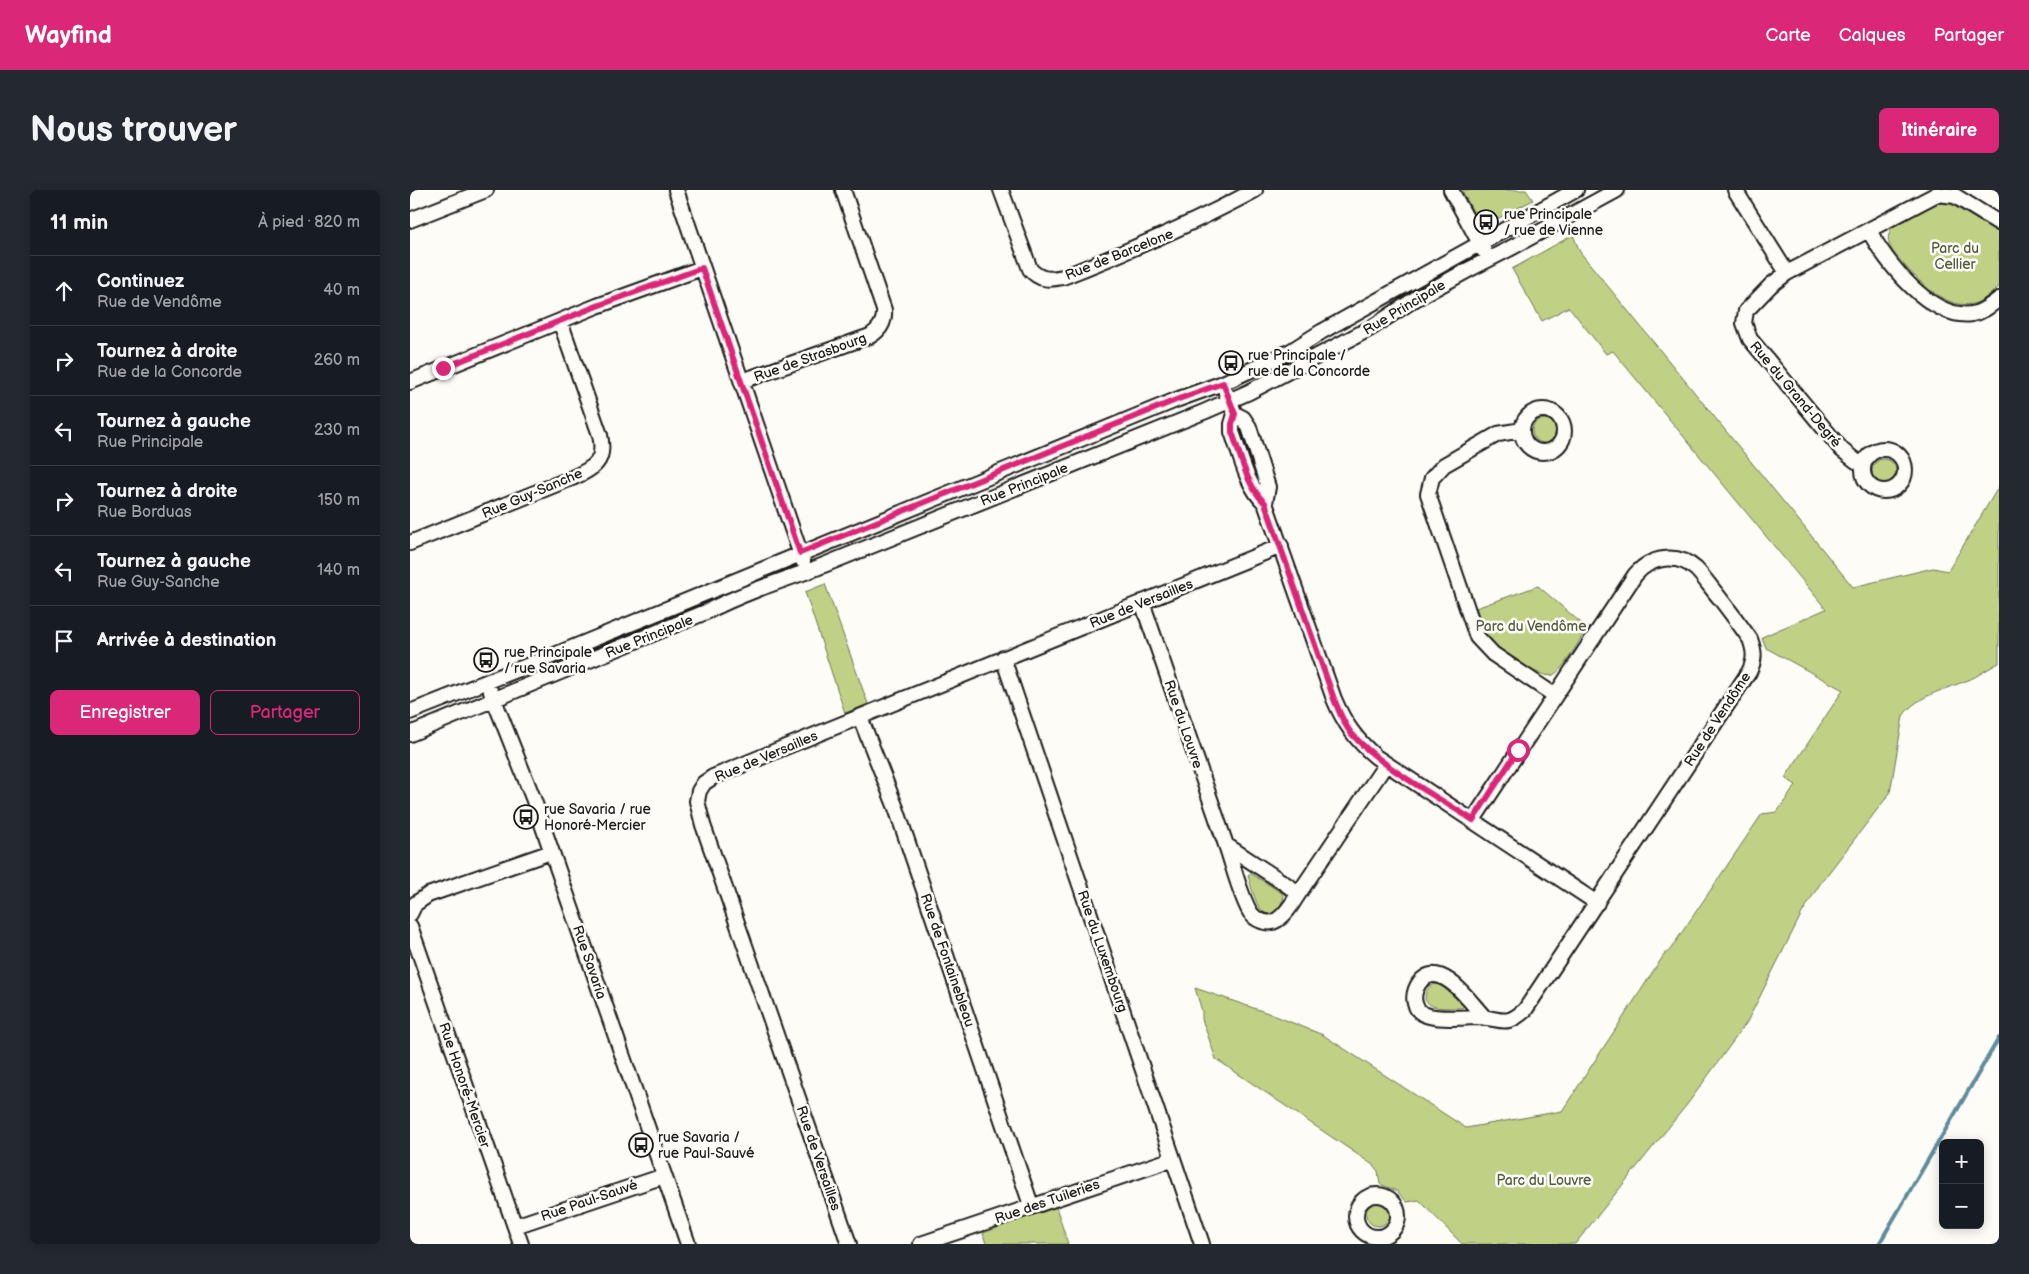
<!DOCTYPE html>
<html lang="fr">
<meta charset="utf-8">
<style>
:root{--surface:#171b24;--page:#242831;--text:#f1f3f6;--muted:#9ea1a6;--line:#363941;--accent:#db2777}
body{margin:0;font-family:"Balsamiq Sans",sans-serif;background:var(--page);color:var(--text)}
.controls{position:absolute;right:15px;bottom:15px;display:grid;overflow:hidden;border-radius:8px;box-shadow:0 2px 12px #0003}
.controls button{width:45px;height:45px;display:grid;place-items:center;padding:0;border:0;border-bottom:1px solid var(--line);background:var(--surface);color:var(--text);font:25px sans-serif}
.stop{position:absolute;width:15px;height:15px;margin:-11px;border:4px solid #db2777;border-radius:50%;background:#fff}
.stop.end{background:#db2777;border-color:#fff;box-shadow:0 1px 5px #0008}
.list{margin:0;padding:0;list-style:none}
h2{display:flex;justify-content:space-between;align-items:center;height:65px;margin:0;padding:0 20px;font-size:21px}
h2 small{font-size:16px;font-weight:400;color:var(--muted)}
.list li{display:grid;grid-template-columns:32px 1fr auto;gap:15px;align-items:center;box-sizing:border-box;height:70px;padding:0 20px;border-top:1px solid var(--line)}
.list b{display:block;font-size:19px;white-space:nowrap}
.list p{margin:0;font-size:16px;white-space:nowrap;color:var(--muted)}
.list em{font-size:16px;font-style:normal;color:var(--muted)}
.actions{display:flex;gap:10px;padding:15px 20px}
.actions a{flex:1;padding:11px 0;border:1px solid var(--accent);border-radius:8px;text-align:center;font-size:18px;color:var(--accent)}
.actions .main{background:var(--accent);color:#fff}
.icon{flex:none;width:28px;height:28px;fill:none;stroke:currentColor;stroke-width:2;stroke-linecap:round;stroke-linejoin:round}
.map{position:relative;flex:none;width:1589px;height:1054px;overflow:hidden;border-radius:8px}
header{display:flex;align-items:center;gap:30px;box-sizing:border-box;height:70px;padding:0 25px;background:var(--accent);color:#fff}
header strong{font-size:24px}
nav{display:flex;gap:28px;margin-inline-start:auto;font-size:18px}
.intro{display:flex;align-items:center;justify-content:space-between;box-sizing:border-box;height:120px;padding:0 30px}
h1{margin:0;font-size:35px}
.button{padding:12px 22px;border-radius:8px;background:var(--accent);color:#fff;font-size:18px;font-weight:700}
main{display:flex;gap:30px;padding:0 30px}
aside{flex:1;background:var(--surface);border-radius:8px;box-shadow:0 2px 12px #0003}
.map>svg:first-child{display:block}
.green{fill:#c0d186;stroke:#6e7651}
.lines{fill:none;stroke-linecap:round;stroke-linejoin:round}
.stream{stroke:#5f8c9a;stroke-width:4}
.minor-casing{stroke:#1c1c1c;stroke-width:18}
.minor{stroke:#fdfcf7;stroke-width:14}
.route{stroke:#db2777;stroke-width:6}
.labels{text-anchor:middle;stroke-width:5;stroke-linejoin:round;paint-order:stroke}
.poi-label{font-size:14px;fill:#1c1c1c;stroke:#fdfcf7;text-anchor:start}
.park-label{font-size:14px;fill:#555b41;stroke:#fdfcf7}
.street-label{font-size:14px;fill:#1c1c1c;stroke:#fdfcf7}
</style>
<header>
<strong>Wayfind</strong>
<nav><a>Carte</a><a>Calques</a><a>Partager</a></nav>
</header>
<div class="intro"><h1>Nous trouver</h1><a class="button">Itinéraire</a></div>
<main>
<aside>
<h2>11 min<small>À pied · 820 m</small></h2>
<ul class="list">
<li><svg class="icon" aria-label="ahead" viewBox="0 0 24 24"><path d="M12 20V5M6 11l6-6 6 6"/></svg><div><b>Continuez</b><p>Rue de Vendôme</p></div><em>40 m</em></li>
<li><svg class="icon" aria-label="right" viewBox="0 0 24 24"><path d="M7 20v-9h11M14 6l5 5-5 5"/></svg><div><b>Tournez à droite</b><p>Rue de la Concorde</p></div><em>260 m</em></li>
<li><svg class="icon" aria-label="left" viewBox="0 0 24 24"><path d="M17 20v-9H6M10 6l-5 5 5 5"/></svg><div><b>Tournez à gauche</b><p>Rue Principale</p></div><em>230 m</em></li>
<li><svg class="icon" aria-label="right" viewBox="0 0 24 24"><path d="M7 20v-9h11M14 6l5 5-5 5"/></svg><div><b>Tournez à droite</b><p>Rue Borduas</p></div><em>150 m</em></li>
<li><svg class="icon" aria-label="left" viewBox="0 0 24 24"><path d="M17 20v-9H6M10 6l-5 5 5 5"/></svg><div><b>Tournez à gauche</b><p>Rue Guy-Sanche</p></div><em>140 m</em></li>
<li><svg class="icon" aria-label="arrive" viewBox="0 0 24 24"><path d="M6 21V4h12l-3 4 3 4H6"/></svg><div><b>Arrivée à destination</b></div></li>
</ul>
<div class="actions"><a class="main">Enregistrer</a><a>Partager</a></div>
</aside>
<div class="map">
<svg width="1589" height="1054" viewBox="0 0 1589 1054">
<rect width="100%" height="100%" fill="#fdfcf7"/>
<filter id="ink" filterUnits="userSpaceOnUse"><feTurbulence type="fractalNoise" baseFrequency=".02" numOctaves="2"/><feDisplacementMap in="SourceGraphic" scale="10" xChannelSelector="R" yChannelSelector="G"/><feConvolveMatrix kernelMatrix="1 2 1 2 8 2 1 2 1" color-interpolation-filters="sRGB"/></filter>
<g filter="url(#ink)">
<path class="green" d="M1052,0h64l7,10 -38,20 -7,1 -16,-11z
M1533,12l6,1 50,30v54c-7,6 -16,14 -26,17 -27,5 -51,-20 -67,-37 -9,-11 -25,-24 -14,-39 6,-7 35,-19 44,-24z
M1163,45l7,17 273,335 80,-19 15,3 51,-85v177c-8,4 -16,9 -24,14 -23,11 -58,17 -72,39l-13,77 -70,91 -18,29 -55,109 -58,80 -114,142h-113l-43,-44 -12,2 -10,-11 -17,-7 -2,-13 -5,-6 -157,-106 -14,-40v-8l-7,-23 73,25 55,22 143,93 96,-17 102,-156 6,-5 92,-136 15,-2 19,-27 -11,-7 58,-88 -77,-42 -4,-11 64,-28 -213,-258 -7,3 -37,-47 -27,14 -30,-52z
M1122 241a12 12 0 1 1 24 0a12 12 0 1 1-24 0Z
M1462 281a12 12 0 1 1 24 0a12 12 0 1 1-24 0Z
M415,394l43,120 -23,9 -40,-121z
M1128,396l49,42c-7,11 -23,42 -34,47 -13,5 -54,-25 -63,-36 -7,-8 -10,-21 -14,-31z
M840,683l32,20 2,3c-1,5 -4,11 -8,14 -16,16 -24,-21 -27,-31l-1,-4z
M1026,794l6,2 22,20 -2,2c-13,-1 -29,3 -37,-8 0,-9 3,-14 11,-16z
M956 1024a12 12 0 1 1 24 0a12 12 0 1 1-24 0Z
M646,1017l12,37h-82l-3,-11z"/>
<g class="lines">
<path class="stream" d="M1469,1054l120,-206"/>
<g class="minor-casing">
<path id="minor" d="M266,0l127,371
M591,0l29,79c9,11 19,11 33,8 66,-26 130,-53 192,-87
M1041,0l33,61
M1325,0l52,83
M0,30l76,-30
M1459,40c16,32 62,90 103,84 11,-2 19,-9 27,-15
M332,191l128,-45c10,-6 15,-14 14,-26l-41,-120
M0,192l187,-76 105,-38
M816,203l9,21 -3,10v8c9,24 14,53 33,71l69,196c10,24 22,41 42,58l221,146
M1112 241a21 21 0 1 1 42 0a21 21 0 1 1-42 0Z
M825,224l8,4 6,9 19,60 -3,16
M1112,240l-24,4 -54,31 -12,13 -4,16 49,143 16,17 61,41
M1453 280a21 21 0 1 1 42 0a21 21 0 1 1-42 0Z
M1453,274l-7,-3 -14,-11 -92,-111 -6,-16 2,-12 25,-26 16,-12 150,-79 18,2 44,27
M0,353l162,-65c22,-10 34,-16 28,-43l-40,-114
M732,412l84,243 73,48 87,-129
M593,468l199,586
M81,502l42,106 155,446
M0,522l142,-56 624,-256 47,-17 68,-32 30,-19 255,-142
M450,527l36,91 135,397
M0,544l296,-122c35,-18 71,-30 108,-43l392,-158 43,-19 122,-64 44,-29 53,-29 41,-21 108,-59
M1063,630l162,-245c15,-18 42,-23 61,-6 8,8 15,19 22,27 11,14 22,29 32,43 5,13 5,21 -1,33l-224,338c-20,18 -24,8 -46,7 -15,0 -40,3 -53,-2 -23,-8 -9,-47 14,-39 18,7 32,28 45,42
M816,655c7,20 14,50 24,67 5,8 18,14 27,8 10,-6 16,-18 22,-27
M0,724l5,-10 13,-9 123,-43
M0,736l111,318
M946 1026a21 21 0 1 1 42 0a21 21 0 1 1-42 0Z
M105,1036l149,-50
M439,1054l-146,-419 -6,-24 2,-10 5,-8 9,-6 70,-29 498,-202
M511,1054l252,-85"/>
</g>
<use href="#minor" class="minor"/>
</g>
</g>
<g class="lines" filter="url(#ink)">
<path class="route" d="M33,178l154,-62 105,-38 98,285 376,-153 47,-17 12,31 -3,10v8c9,24 14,53 33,71l69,196c5,12 9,24 17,34 28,33 85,63 122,87l45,-70"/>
</g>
<defs>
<g id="bus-ring" transform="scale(1.25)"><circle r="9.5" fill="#fdfcf7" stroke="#1c1c1c" stroke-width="1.5"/><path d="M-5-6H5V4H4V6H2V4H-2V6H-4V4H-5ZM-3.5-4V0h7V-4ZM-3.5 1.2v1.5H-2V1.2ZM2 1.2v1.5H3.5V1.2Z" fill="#1c1c1c"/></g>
</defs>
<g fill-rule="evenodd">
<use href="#bus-ring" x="1076" y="32"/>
<use href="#bus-ring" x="821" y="173"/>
<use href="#bus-ring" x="76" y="470"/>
<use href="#bus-ring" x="116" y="627"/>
<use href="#bus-ring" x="231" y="955"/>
</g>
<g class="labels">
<g class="poi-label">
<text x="1094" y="29">rue Principale<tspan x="1094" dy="16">/ rue de Vienne</tspan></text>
<text x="838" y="170">rue Principale /<tspan x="838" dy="16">rue de la Concorde</tspan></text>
<text x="94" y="467">rue Principale<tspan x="94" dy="16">/ rue Savaria</tspan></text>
<text x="134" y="624">rue Savaria / rue<tspan x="134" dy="16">Honoré-Mercier</tspan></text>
<text x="248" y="952">rue Savaria /<tspan x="248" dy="16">rue Paul-Sauvé</tspan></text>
</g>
<g class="park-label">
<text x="1545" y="63">Parc du<tspan x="1545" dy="16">Cellier</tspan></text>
<text x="1121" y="441">Parc du Vendôme</text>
<text x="1134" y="995">Parc du Louvre</text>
</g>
<g class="street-label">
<text transform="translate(709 64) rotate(-22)" y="5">Rue de Barcelone</text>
<text transform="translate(994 117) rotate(-31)" y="5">Rue Principale</text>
<text transform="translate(400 167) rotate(-20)" y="5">Rue de Strasbourg</text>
<text transform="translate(1386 204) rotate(50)" y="5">Rue du Grand-Degré</text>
<text transform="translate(614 294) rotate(-22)" y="5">Rue Principale</text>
<text transform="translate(122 303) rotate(-23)" y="5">Rue Guy-Sanche</text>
<text transform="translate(731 413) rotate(-22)" y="5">Rue de Versailles</text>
<text transform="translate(239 446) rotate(-22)" y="5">Rue Principale</text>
<text transform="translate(1307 529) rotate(-57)" y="5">Rue de Vendôme</text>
<text transform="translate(774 534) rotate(71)" y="5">Rue du Louvre</text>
<text transform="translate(356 566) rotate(-23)" y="5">Rue de Versailles</text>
<text transform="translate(693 761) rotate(71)" y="5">Rue du Luxembourg</text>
<text transform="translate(538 770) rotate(71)" y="5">Rue de Fontainebleau</text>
<text transform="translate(180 772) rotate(71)" y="5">Rue Savaria</text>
<text transform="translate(55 895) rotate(71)" y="5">Rue Honoré-Mercier</text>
<text transform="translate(409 968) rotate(71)" y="5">Rue de Versailles</text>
<text transform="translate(179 1010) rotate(-19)" y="5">Rue Paul-Sauvé</text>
<text transform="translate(637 1011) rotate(-19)" y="5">Rue des Tuileries</text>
</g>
</g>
</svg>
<div class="controls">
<button>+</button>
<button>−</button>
</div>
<div class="stop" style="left:1108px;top:560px"></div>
<div class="stop end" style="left:33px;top:178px"></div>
</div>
</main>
